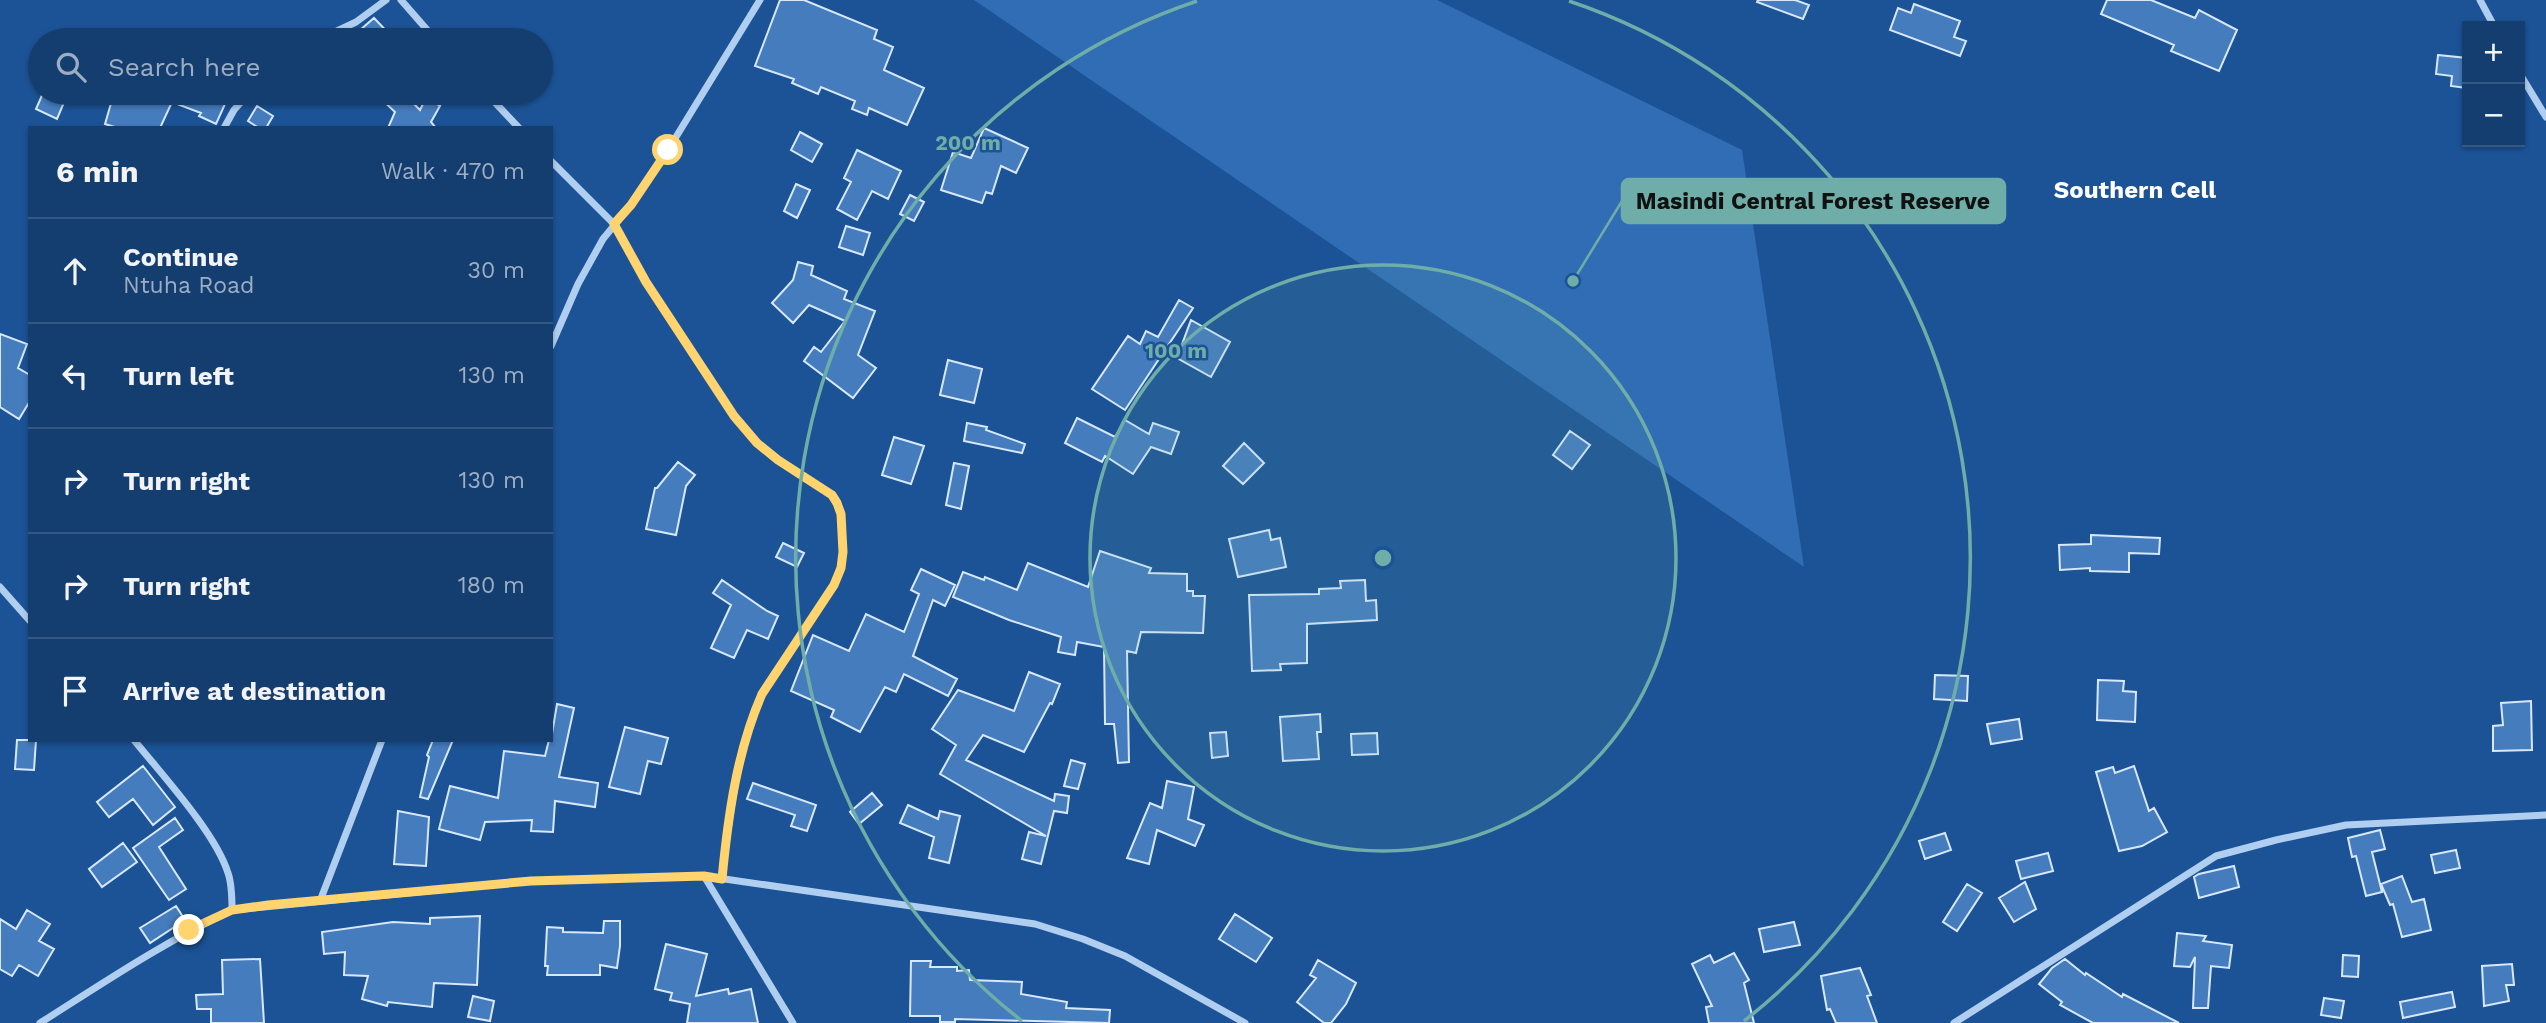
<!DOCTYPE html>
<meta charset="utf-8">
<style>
:root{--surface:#153e70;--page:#224978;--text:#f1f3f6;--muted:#9daec3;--line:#345783}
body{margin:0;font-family:"Work Sans",sans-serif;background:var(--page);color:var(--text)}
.controls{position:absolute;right:21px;top:21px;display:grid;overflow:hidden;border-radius:0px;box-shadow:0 2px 5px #0004}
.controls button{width:63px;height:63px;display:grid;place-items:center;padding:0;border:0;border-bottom:2px solid var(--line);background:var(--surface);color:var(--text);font:35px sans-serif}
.stop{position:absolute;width:21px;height:21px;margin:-16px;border:5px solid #ffd36e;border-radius:50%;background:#fff}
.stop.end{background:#ffd36e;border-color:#fff;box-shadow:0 2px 7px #0008}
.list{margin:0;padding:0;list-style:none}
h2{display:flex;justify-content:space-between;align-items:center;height:91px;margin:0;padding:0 28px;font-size:30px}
h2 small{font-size:23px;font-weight:400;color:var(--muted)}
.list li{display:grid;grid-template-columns:46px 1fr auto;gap:21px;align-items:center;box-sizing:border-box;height:105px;padding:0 28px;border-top:2px solid var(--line)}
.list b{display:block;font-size:26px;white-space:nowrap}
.list p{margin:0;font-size:23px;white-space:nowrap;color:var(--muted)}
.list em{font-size:23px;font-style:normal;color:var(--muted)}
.icon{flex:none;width:38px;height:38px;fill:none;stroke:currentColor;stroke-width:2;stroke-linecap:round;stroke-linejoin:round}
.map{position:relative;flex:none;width:2546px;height:1023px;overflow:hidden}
.search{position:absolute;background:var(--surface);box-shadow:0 2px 5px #0004;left:28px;top:28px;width:525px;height:77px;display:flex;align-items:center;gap:18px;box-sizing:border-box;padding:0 24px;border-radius:38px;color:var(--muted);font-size:26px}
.panel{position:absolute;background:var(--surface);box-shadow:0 2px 5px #0004;left:28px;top:126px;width:525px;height:616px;border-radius:0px}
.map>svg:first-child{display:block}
.green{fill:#306db4}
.building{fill:#457cbd;stroke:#d7e8fb;stroke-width:2}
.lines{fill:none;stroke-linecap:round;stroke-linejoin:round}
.minor{stroke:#b0ceef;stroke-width:7}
.route{stroke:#ffd36e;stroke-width:9}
.ring{fill:none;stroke:#6fada8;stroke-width:3.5}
.labels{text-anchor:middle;stroke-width:5;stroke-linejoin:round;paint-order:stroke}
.quarter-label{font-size:24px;font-weight:bold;fill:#fff;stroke:#1c5396}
.centre{fill:#6fada8;stroke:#1c5396;stroke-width:3.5}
.ring-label{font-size:21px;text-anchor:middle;font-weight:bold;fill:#6fada8;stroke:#1c5396;stroke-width:5;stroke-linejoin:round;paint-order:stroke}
.leader{fill:none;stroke:#6fada8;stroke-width:2.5}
.callout-dot{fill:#6fada8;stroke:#1c5396;stroke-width:2.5}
.callout{fill:#6fada8;stroke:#6fada8;stroke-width:2.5}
.callout-label{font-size:23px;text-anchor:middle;font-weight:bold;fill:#111}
</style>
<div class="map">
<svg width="2546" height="1023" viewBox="0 0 2546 1023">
<rect width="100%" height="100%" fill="#1c5396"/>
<path class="green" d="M974,0h463l305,150 62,417z"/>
<path class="building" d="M780,0h24l73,30 -3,9 19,8 -9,23 40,18 -17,37 -38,-17 -2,7 -15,-6 3,-8 -34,-14 -3,7 -26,-11 2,-4 -39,-13z
M1758,0h37l14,5 -6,14 -46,-17z
M2107,0h44l44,18 4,-8 38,20 -18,41 -48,-20 3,-6 -73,-31z
M1914,4l46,17 -6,16 12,4 -6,15 -70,-26 8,-22 13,5z
M374,18l21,22h-26l-9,-10z
M2438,55l29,3v30l-16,-2 1,-10 -16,-2z
M43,93h25l-11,26 -21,-10z
M114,93h116l-14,31 -17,-8 2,-3 -29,-11 -12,26h-42l-13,-4z
M375,93h28l17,17 6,-12 14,8 -9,16 5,6h-48l7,-16z
M257,106l16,10 -7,12h-7l-11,-7z
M984,128l44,20 -12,25 -15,-7 -9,28 -6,-2 -4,11 -41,-13 12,-38 18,6z
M800,132l22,12 -10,18 -21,-12z
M857,150l44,21 -13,28 -16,-8 -15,29 -20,-11 14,-27 -7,-4z
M796,184l14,6 -13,28 -13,-7z
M910,195l14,7 -10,19 -14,-7z
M846,226l24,7 -7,22 -24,-8z
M798,262l15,4 -2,9 36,16 -3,8 31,12 -17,44 18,13 -23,30 -49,-37 10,-14 7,5 24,-31 -36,-16 -16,18 -21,-20 21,-23z
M1179,300l14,8 -68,102 -33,-21 36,-53 12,8 6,-13 12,6z
M1191,320l39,22 -19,35 -34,-19z
M0,334l27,10 -9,24 12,7v26l-11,18 -19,-12z
M948,360l34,9 -8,34 -34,-8z
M1077,418l38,19 10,-17 24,14 4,-11 26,9 -8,22 -20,-7 -18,27 -28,-18 -3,6 -37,-19z
M967,423l20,4 -1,3 39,14 -3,9 -58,-12z
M1570,431l20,14 -18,24 -19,-14z
M894,437l30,9 -13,38 -29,-9z
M1244,443l20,20 -21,21 -20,-18z
M678,462l17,13 -9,11 -10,49 -30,-6 9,-41h2z
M954,463l15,3 -8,43 -15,-4z
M1269,530l2,10 9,-2 6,29 -48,10 -9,-38z
M2091,535l69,3 -1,16 -30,-1v19l-39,-1v-3l-30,2 -1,-25 32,-1z
M783,543l21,10 -7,14 -21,-10z
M1100,551l51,17 -2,5 38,1v17h6v5h12l-2,37 -62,-1 -5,21 -9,-2 2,111 -11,1 -4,-39h-9l-1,-77 -27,-5 -2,13 -17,-3 3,-15 -52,-17 -56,-23 10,-25 21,8 1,-3 32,13 11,-27 60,24z
M921,569l34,16 -10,21 -12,-6 -20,56 44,23 -9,17 -44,-22 -8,18 -11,-5 -25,45 -29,-15 3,-7 -43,-19 22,-56 36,16 17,-37 38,18 15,-38 -8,-4z
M722,580l45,31 11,5 -10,23 -21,-9 -13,28 -23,-10 20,-43 -18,-12z
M1365,580l1,21 10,-1 1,20 -70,4v39l-27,1 1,6 -29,1 -3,-76 70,-1v-5l22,-1 -1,-7z
M1029,672l31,12 -8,20 -2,-1 -26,49 -41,-17 -17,25 88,41 1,-7 14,2 -2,17 -13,-2 -13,53 -19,-5 7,-27 17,4 -106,-62 16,-29 -24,-16 26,-39 56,21z
M1935,675l33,1 -1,25 -33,-2z
M2098,680l26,1 -1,10 13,1 -1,30 -38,-2z
M2531,701l1,49 -39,1v-25l10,-1 -2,-22z
M557,704l17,4 -15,69 39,6 -3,24 -40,-6 -2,31 -22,-1 1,-11 -47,2 -5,18 -41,-11 11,-43 48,12 6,-47 41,5 4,-16h2z
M1320,714l1,18h-4l2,27 -36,2 -3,-44z
M2019,719l3,20 -31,5 -4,-20z
M625,727l43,11 -7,26 -13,-3 -8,33 -31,-7z
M1226,732l2,24 -16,2 -2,-25z
M1377,733l1,21 -26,1 -1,-21z
M17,740h19l-2,30 -19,-1z
M433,740h20l-25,59 -8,-2 9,-40 -2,-2z
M1071,760l14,4 -7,25 -14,-3z
M143,766l32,41 -22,18 -20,-26 -24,18 -12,-15z
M2134,766l15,45 5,-3 13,24 -25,14 -23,5 -23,-79 17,-5 2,6z
M1167,781l27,6 -6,32 16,6 -9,21 -38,-16 -8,34 -22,-6 23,-55 12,5z
M753,783l63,22 -9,26 -16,-5 4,-11 -48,-16z
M872,793l10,12 -23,19 -9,-12z
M908,805l30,14 2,-8 20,5 -11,47 -20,-5 5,-21 -34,-14z
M398,811l31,6 -3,49 -32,-2z
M175,818l8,12 -24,17 27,42 -17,11 -36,-52z
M2380,830l5,19 -13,3 10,40 -16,4 -10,-40 -4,1 -4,-19z
M1945,833l6,17 -26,9 -6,-18z
M123,843l14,19 -35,25 -13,-18z
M2456,850l4,18 -25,5 -4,-18z
M2048,853l5,18 -32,8 -5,-18z
M2234,866l5,21 -40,11 -5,-21 5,-3z
M2402,876l10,26 12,-3 7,31 -29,7 -9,-33 -3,1 -9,-21z
M2025,882l11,27 -22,13 -15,-24z
M1967,884l15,9 -25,38 -14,-9z
M176,906l9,14 -35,23 -10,-15z
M27,910l23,14 -11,17 15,8 -16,27 -19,-11 -7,11 -12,-7v-50l16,10z
M1235,914l37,24 -16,24 -37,-23z
M480,916l-3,69 -43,-2 -2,24 -44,-5 -1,4 -25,-7 6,-23 -24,-1 1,-23 -21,2 -2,-22 71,-10 37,2v-6z
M604,921h16v25l-3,22 -17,-3v10h-53l1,-9h-3l2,-39 16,1v4l40,1z
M1794,922l6,23 -36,7 -5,-23z
M2177,933l29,3 -3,5 29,4 -3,23 -18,-2 -3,42h-15l2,-51 -5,10 -16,-1z
M666,944l41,10 -11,42 32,-7 1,5 22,-5 7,34h-71l3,-19 -20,-4 2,-7 -17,-4z
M1734,953l15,27 -5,3 10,40h-45l-3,-16 6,-1 -20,-42 18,-9 4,8z
M2343,955l16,1 -1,21 -16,-1z
M260,959l4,64h-53v-14h-14l-1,-14 27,-1 -1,-34z
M2065,959l20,16 1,-2 36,24 1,-3 56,29h-86l-33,-18 2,-3 -23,-18 13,-16z
M1318,960l38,23 -10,21 -15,19h-7l-27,-21 19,-24 -6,-3z
M911,961h20l-1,6h27v4l12,-1 1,10 52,2 -1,12 46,8 -1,6 44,2 -1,13 -154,-4v3h-15v-6h-30z
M2512,964l2,21h-8l3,16 -25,5 -2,-40z
M1860,968l11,27 -4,1 10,27h-41l-6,-14 -3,1 -6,-34z
M2452,992l3,15 -52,11 -3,-16z
M473,996l21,5 -4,20 -22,-4z
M2324,998l20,3 -3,17 -20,-3z"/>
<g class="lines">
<path class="minor" d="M401,0l35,40
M2480,0l14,26
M318,40l38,-18 30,-22
M2520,74l26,43
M486,93l33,35
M224,128l10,-18 15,-17
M551,161l63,63 32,58 88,134 23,27 20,17 55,35 5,8 4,11 2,38 -2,16 -7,17 -72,109c-25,57 -33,122 -40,185
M551,346l27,-62 25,-45 28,-34 37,-55 92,-150
M0,587l30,34
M134,740c28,35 81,92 94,133 4,11 4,25 4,37
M704,876l89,147
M320,901l62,-161
M40,1023c63,-40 124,-81 192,-113l299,-29 173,-5 331,48 48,15 42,17 120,67
M1954,1023l262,-167 60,-16 70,-15 200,-10"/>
</g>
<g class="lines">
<path class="route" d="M189,930l43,-20 36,-5 263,-24 173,-5 18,3c6,-63 15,-128 40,-185l72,-109 7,-17 2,-16 -2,-38 -4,-11 -5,-8 -54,-35 -21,-17 -23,-27 -88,-134 -32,-58 17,-19 37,-55"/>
</g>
<circle cx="1383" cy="558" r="293" fill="#6fada8" fill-opacity=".12"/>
<g class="ring">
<circle cx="1383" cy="558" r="293"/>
<path d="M1022 1021A587 587 0 0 1 1197 1M1569 1A587 587 0 0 1 1744 1021"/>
</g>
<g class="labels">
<g class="quarter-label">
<text x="2135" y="198">Southern Cell</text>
</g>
</g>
<circle cx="1383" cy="558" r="10" class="centre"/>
<g class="ring-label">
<text x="968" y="150">200 m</text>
<text x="1176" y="358">100 m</text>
</g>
<path class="leader" d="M1573 281L1622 201"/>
<circle class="callout-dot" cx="1573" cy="281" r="7"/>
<rect class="callout" x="1622" y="179" width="383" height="44" rx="7"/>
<g class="callout-label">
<text x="1813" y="209">Masindi Central Forest Reserve</text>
</g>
</svg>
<div class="controls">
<button>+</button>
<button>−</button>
</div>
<div class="stop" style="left:668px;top:150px"></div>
<div class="stop end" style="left:189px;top:930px"></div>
<div class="search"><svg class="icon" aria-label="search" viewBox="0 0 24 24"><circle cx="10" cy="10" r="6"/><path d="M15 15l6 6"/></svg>Search here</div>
<section class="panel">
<h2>6 min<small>Walk · 470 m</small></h2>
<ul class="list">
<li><svg class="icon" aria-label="ahead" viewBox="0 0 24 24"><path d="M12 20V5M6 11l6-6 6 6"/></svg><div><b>Continue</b><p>Ntuha Road</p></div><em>30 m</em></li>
<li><svg class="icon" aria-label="left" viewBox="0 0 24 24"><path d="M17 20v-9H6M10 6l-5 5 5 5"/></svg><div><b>Turn left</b></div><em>130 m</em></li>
<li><svg class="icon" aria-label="right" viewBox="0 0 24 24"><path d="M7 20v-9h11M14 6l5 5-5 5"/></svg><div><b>Turn right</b></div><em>130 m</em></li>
<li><svg class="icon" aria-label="right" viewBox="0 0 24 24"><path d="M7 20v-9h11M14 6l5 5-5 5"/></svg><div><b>Turn right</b></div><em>180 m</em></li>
<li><svg class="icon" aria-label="arrive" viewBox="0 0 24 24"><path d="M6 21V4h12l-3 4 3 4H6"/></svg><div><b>Arrive at destination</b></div></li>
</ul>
</section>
</div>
